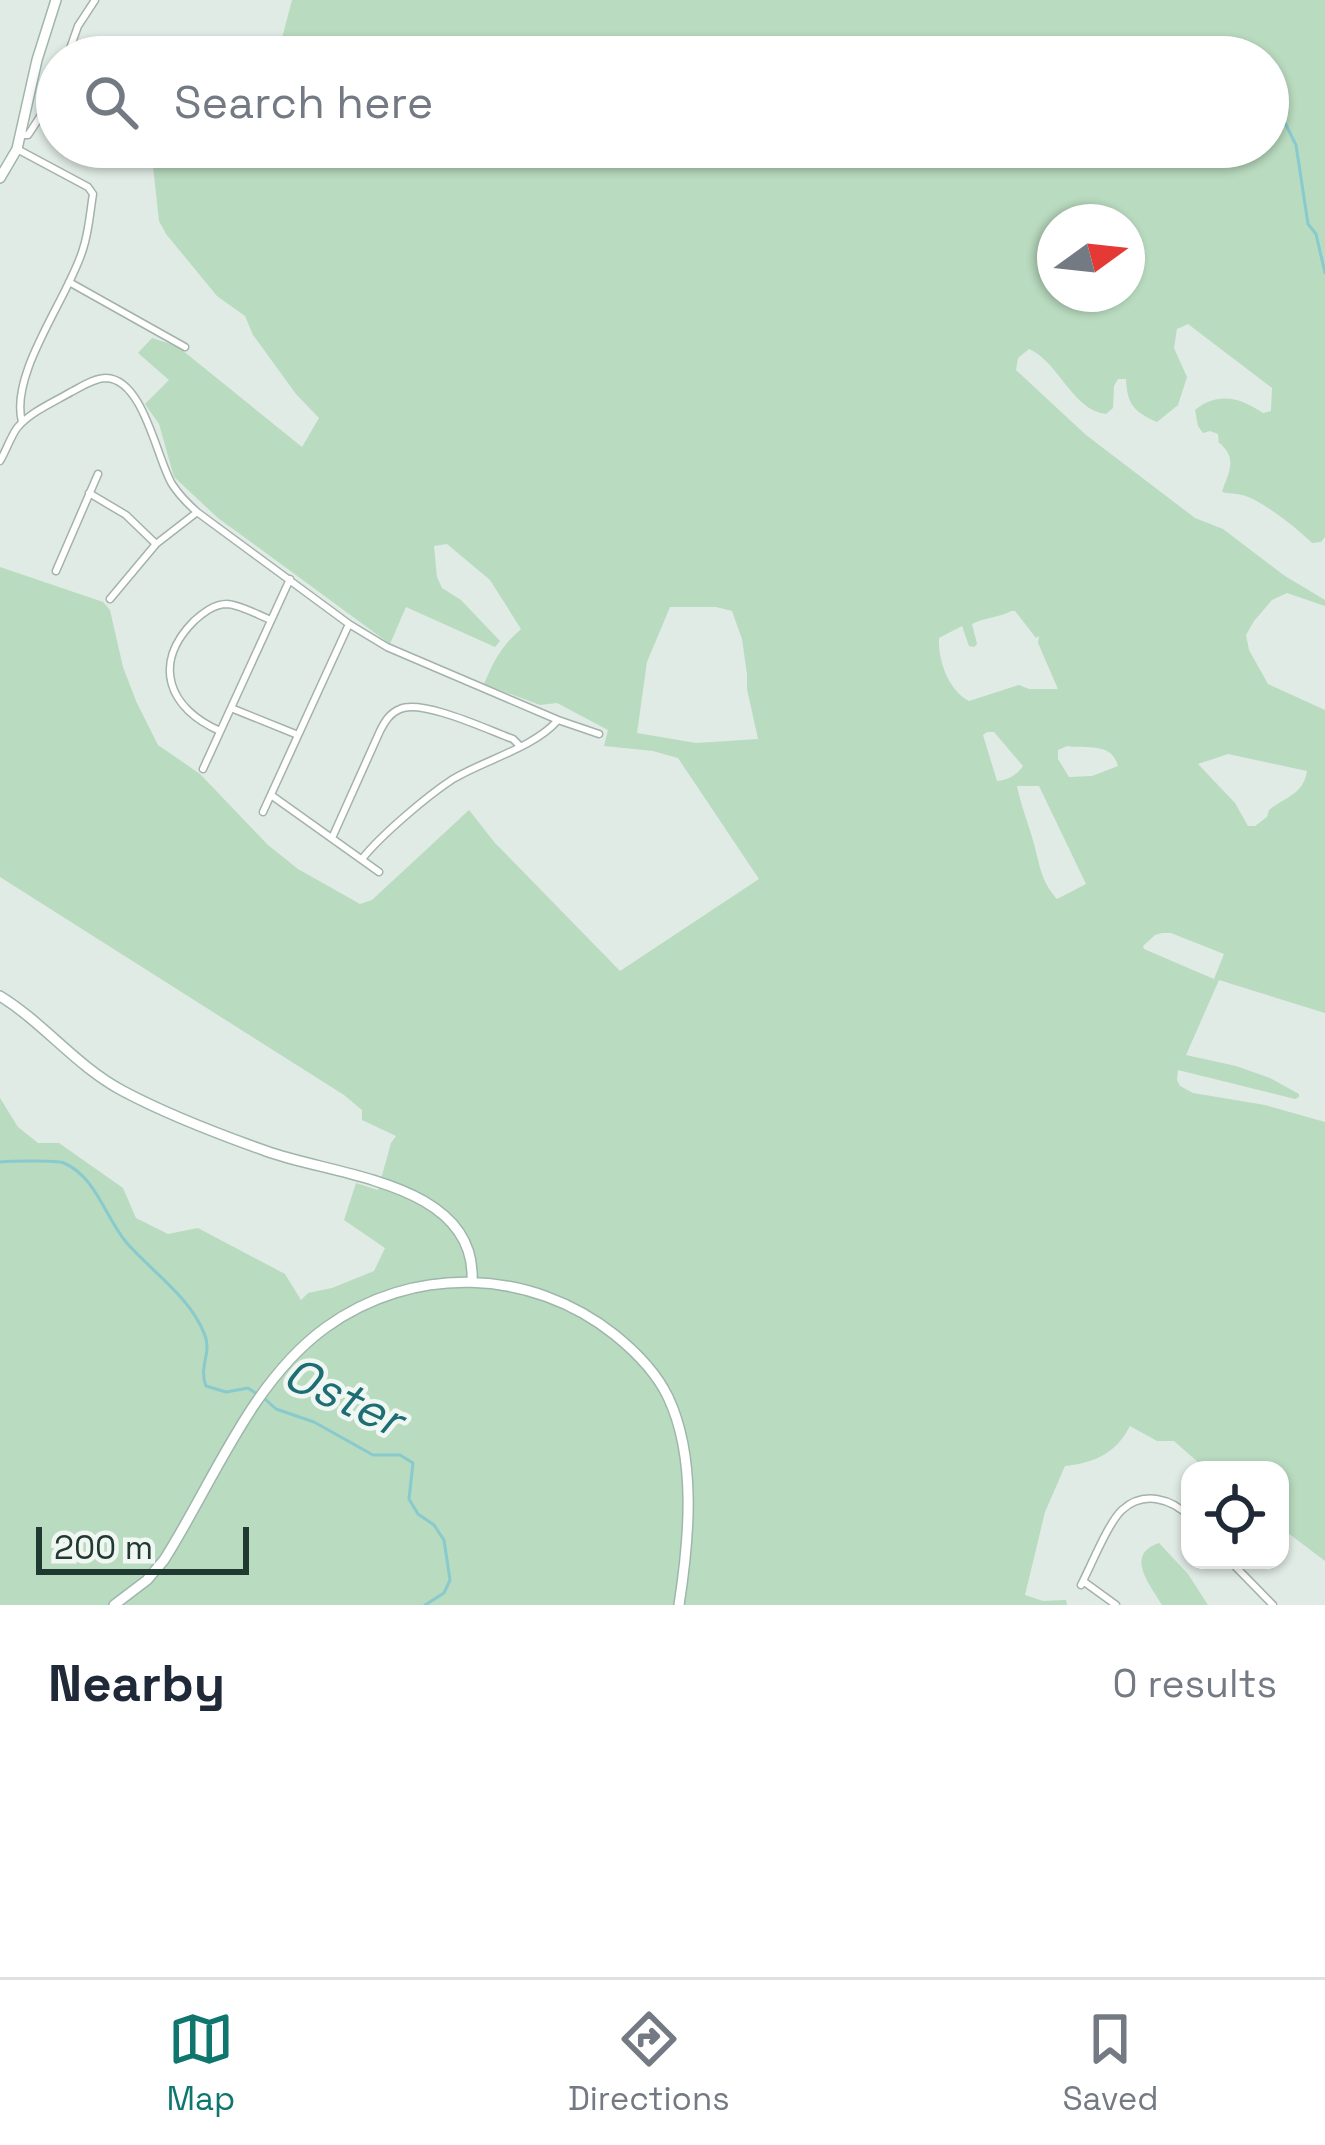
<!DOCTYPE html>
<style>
:root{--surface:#fff;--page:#f6f6f7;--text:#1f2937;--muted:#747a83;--line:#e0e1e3;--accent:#0f766e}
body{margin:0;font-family:"Space Grotesk",sans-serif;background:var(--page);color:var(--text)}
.controls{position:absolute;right:36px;bottom:36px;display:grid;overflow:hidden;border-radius:24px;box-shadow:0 3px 9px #0004}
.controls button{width:108px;height:108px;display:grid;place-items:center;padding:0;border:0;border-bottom:3px solid var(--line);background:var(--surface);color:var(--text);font:60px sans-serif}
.compass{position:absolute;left:1037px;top:204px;width:108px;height:108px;border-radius:50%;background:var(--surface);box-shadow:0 3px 9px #0004;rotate:75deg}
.scale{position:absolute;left:36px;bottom:30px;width:213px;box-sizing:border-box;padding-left:12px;border:6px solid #213a31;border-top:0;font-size:33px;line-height:42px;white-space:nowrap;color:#213a31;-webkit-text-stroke:9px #f0f7f3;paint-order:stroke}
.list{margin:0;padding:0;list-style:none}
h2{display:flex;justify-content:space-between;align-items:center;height:156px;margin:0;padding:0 48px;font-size:51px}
h2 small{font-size:39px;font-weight:400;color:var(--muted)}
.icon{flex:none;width:66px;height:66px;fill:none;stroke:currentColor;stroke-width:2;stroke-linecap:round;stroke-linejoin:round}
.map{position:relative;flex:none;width:1325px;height:1605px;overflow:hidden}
.search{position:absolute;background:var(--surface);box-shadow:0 3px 9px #0004;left:36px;right:36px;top:36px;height:132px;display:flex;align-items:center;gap:30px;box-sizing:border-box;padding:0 42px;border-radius:66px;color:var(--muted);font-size:45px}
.sheet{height:372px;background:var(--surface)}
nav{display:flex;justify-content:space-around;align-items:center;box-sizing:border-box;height:168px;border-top:3px solid var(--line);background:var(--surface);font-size:33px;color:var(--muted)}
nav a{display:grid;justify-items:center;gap:6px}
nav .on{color:var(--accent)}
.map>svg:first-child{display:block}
.green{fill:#b9dbbf;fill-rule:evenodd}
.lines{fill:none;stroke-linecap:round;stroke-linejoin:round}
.stream{stroke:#89cace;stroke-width:3}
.street-casing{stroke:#a3b2ab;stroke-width:9}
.secondary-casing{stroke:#9fb6ac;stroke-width:12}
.street{stroke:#fff;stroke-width:6}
.secondary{stroke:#fff;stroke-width:9}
.labels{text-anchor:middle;stroke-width:9;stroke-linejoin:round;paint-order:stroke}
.water-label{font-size:48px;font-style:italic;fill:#1d6e74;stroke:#f0f7f3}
</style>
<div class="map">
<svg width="1325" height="1605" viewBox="0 0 1325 1605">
<rect width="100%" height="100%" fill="#e0ebe5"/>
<path class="green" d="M292,0h1033v537l-4,5 -9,1c-13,-13 -51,-44 -70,-48 -6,-2 -13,-1 -20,-3 4,-14 14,-28 4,-42 -10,-14 -6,1 -8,-16l-8,-3 -7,2 -5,-7 -3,-16c23,-19 46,-12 68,3l8,-2 1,-23 -84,-64 -11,5 -3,19 13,29 -9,28 -21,17c-23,-10 -30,-18 -31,-43h-8l-4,7 -1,22 -7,6c-34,-4 -47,-52 -77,-65l-11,9 -2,12 70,65 109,83 28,11 62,47 40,24v6l-38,-13 -15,7 -18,21 -8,14 3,15 19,34 57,26v303l-106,-33 -33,75 50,11 34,12 29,16v3l-4,2 -117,-29 -1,10 3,6 13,7 72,12 60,17v439l-45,-34v-57h-73l-33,-29h-17l-27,-15c-14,27 -35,37 -65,40l-20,46 -20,83 18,6 23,-1 1,5h-1067v-507l18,29 20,16h21l64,45 13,30 32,16 30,-6 87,46 16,26 7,-7 24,-5 42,-17 11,-23 -41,-28 12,-37 22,7 13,-47 5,-7 -34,-16v-10l-18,-15 -344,-218v-310l103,35 7,8 13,57 13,34 22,44 42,29 68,71 30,24 62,35 12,-4 97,-90 26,33 125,128 139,-92 -81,-121 -25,-7 -49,-5 4,-16 -51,-27 -17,2 -56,-21c11,-26 17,-37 37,-55l-31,-49 -43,-36 -13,2 3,31 5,11 19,12 39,41 -5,6 -89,-40 -16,37 -172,-126 -44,-41 -15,-53 -14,-20 24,-24 -31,-27 14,-15 25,8 125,101 17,-29 -23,-24 -43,-59 -8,-19 -28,-20 -51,-62 -7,-13 -6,-55 -9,-19h1124v-90h-991zM1055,222h72v72h-72zM670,607h46l16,4 10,28 5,35v15l11,50 -62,4 -59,-10 10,-71zM1011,611h4l21,27 3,-2 -1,7 20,46h-29l-10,-4 -50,16c-21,-11 -31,-41 -30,-63l23,-12 7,20 5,1 3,-3 -5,-20c13,-7 27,-6 39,-13zM987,732h7l29,34c-6,9 -15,14 -26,15l-14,-46zM1067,746c20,3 45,-4 51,20l-26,10 -23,1 -11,-18v-9zM1228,754l79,17c-3,23 -22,26 -38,39l-2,7 -12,9h-7l-13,-23 -37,-39zM1017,786h22l47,98 -29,15c-16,-18 -17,-33 -23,-55 -5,-19 -13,-38 -17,-58zM1162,933h9l53,21 -10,25 -70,-30 -1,-3 12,-11z
M1159,1543l29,31 20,31h-46c-12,-21 -38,-50 -3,-62z"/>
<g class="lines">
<path class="stream" d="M1275,72l2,35 19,38 12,79 8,10 9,39
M0,1162c10,-1 57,-2 64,1 32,14 41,54 62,79 25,29 63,54 78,91 9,19 -6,33 2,53l20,6 22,-4 9,6
M265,1399l11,10 38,13 59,33h27l13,8 -4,36 9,15 16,11 10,15 6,40 -6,13 -19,12"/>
<g class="street-casing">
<path id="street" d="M67,57l11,-31 17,-26
M21,135h7l29,-44
M17,149l71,38 5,7c-3,18 -4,37 -10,55 -14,48 -74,124 -61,173
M69,282l116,65
M0,461c6,-10 10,-23 17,-33 13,-16 37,-26 54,-36 10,-5 23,-14 35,-14 38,1 51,82 66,106 7,11 16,20 25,28l152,112 38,23 171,73 41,14
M89,493l37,22 30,29
M56,571l42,-97
M110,599l46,-55 40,-31
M231,708l67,27
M220,731c-51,-22 -69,-67 -26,-110 9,-8 20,-17 33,-17 14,1 31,11 44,16
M203,769l87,-190
M271,795l108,77
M263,812l86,-188
M332,838l48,-107c5,-10 10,-18 20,-22 23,-10 88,21 113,30l7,7
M362,859c19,-24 65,-63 91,-80 32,-19 82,-32 105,-59
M1229,1560l44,45
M1083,1581l33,24
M1081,1585c10,-19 27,-62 41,-75 22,-20 50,-11 68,7"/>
</g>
<g class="secondary-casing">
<path id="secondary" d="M0,178l17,-29 20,-89 19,-60
M0,996c44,27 76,70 123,95 45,24 95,43 143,60 68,25 211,31 206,130
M114,1605l33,-25 17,-20c49,-77 86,-177 161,-232 88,-64 206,-60 290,7 21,17 41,37 53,62 29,61 21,143 11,208"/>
</g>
<use href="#street" class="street"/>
<use href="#secondary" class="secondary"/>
</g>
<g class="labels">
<g class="water-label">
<text transform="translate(344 1396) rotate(25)" y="17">Oster</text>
</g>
</g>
</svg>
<div class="controls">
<button><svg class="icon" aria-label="locate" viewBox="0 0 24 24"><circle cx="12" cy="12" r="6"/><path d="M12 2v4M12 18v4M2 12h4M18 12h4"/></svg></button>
</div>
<svg class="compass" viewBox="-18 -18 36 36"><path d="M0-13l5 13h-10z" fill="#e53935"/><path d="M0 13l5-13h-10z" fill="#747a83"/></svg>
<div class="scale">200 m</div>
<div class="search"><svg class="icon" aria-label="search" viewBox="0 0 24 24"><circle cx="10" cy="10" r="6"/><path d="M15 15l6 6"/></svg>Search here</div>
</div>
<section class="sheet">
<h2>Nearby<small>0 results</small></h2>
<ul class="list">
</ul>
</section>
<nav>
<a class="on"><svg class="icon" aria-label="map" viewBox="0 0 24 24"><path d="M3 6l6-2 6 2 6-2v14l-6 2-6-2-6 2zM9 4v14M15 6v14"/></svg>Map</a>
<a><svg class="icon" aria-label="directions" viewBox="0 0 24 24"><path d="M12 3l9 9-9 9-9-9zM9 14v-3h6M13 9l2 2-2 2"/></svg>Directions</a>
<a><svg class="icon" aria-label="saved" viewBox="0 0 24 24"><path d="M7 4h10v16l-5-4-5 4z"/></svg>Saved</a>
</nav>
